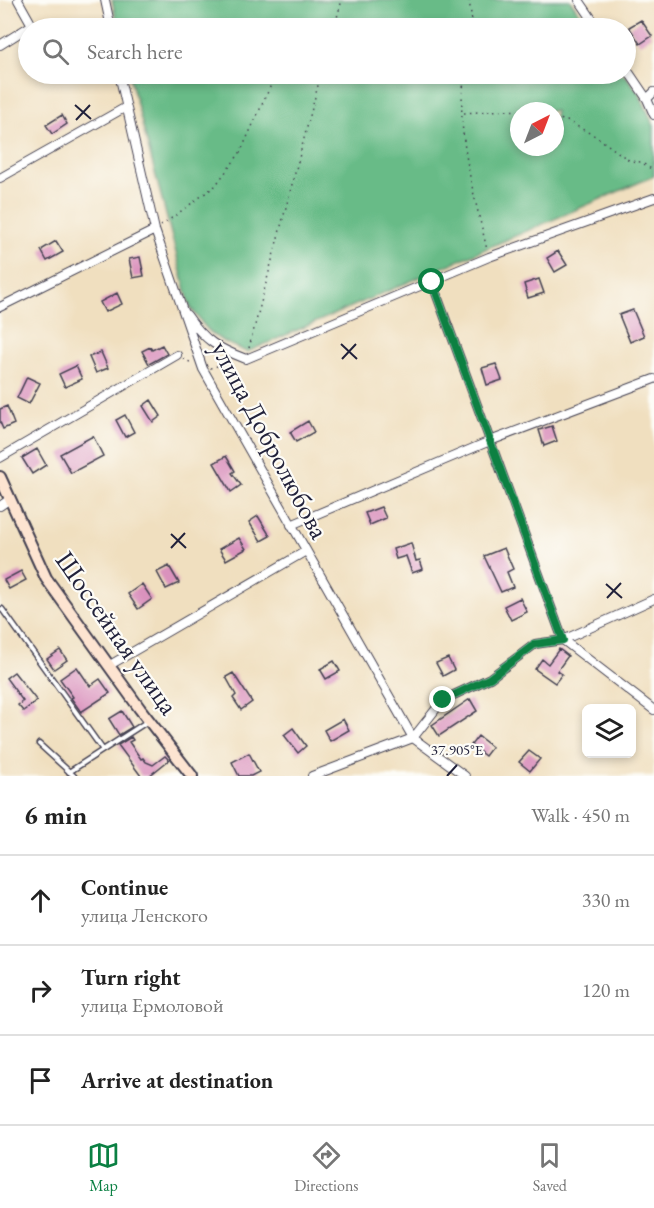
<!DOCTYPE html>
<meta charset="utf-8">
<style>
:root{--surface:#fff;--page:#f2f2f2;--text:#222;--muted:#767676;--line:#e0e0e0;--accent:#0b8043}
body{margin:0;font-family:"EB Garamond",serif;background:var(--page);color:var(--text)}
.controls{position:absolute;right:18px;bottom:18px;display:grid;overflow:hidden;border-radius:9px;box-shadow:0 3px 9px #0003}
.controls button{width:54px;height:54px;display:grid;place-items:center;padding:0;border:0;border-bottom:2px solid var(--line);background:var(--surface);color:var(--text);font:30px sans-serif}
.compass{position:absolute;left:510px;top:102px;width:54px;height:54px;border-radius:50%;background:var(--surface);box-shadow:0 3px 9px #0003;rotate:42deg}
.stop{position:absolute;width:18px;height:18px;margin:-14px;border:4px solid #0b8043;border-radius:50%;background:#fff}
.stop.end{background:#0b8043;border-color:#fff;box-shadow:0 2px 6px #0008}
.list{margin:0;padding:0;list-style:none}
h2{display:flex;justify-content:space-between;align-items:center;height:78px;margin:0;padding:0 24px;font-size:26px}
h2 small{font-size:20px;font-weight:400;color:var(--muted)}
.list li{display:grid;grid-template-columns:39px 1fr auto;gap:18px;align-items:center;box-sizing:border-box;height:90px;padding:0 24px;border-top:2px solid var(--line)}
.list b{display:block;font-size:22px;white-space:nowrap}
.list p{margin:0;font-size:20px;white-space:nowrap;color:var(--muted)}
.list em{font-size:20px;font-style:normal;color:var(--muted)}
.icon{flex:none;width:33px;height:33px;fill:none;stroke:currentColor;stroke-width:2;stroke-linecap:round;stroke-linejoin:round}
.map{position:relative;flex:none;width:654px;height:776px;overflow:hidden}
.search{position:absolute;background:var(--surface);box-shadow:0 3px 9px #0003;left:18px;right:18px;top:18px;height:66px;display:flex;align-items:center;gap:15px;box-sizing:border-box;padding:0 21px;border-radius:33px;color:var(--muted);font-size:22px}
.sheet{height:348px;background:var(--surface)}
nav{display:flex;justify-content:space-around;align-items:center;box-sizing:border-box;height:84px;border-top:2px solid var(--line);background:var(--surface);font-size:16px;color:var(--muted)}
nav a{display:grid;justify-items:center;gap:3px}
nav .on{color:var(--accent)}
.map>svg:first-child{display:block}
.forest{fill:#68bb87;stroke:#456e61;stroke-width:1.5;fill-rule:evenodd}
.building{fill:#da92bd}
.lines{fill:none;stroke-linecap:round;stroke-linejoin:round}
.lane-casing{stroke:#413e4f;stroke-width:7}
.street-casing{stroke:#413e4f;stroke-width:10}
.secondary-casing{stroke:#413e4f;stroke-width:14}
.path{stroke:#413e4f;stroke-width:1.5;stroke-dasharray:1.5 4.5;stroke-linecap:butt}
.lane{stroke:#fff;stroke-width:4}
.street{stroke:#fff;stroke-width:8}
.secondary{stroke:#fde4d1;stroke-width:10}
.route{stroke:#0b8043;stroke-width:8}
.ticks{fill:none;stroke:#22223b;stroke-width:2}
.labels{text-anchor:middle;stroke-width:4.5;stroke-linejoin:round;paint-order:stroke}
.street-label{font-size:27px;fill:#22223b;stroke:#fdfcf7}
.ticks-label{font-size:15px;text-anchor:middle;fill:#22223b;stroke:#fdfcf7;stroke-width:4.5;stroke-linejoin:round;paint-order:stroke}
</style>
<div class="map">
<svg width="654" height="776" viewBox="0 0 654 776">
<rect width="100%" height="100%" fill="#fdfcf7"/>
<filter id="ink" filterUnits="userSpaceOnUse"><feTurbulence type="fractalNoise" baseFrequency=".0167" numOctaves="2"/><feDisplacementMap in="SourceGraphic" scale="12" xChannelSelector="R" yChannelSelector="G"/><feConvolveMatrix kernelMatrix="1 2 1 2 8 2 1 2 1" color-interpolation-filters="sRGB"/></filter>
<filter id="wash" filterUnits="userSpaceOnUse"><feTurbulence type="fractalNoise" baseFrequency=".008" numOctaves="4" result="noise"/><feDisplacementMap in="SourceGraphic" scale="24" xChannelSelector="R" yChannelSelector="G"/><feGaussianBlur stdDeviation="1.35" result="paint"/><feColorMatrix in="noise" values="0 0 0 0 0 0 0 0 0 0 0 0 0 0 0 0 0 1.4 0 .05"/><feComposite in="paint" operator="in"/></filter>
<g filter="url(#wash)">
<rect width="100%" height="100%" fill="#f0dfbf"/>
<path class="forest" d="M112,0h458l21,28h-473z
M129,74h495l15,19 15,33v50l-407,176c-32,-13 -39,-18 -57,-46zM519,111h36v36h-36z"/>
<g id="blocks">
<path class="building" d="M641,20l11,16 -12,8 -11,-17z
M62,115l5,9 -15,10 -6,-9z
M56,241l7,11 -16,9 -6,-11z
M558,251l9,14 -12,7 -8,-14z
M140,257l4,19 -11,2 -4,-19z
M539,279l5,14 -16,5 -4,-14z
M117,293l5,11 -17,8 -5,-10z
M633,310l11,26 -14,6 -11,-27z
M162,345l5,9 -18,10 -7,-13 8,-4 2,3z
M101,352l7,16 -12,5 -7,-16z
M496,364l6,16 -15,5 -5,-17z
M76,366l6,13 -17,8 -6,-13z
M27,377l13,6 -11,21 -12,-6z
M151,400l10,16 -8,6 -10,-16z
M7,406l7,18 -11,5 -3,-7v-13z
M125,415l9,17 -9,5 -9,-17z
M308,421l6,11 -18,10 -6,-10z
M552,426l5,15 -13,5 -5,-16z
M93,436l10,20 -32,17 -11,-19z
M37,449l9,16 -14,9 -10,-16z
M226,456l9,15 -3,2 9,12 -10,7 -17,-29z
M381,507l5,11 -16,7 -5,-12z
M258,516l12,20 -9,5 -12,-19z
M239,538l7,11 -20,11 -7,-11z
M411,543l5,18 4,-1 3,9 -11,4 -6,-17 -10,3 -3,-10z
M504,548l9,21 -6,3 6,15 -12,5 -17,-36z
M169,566l10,17 -13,6 -9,-17z
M21,571l5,9 -17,9 -5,-9z
M142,584l10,15 -14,10 -10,-15z
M520,598l7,14 -16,8 -7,-14z
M559,649l9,7 -11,15 5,3 -7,9 -20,-14 7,-10 6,5z
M60,650l7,10 -13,9 -7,-10z
M448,658l6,12 -11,6 -7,-13z
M334,661l6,10 -14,8 -6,-10z
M77,667l13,19 10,-7 10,14 -29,19 -10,-14 2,-1 -13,-18z
M14,672l23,29 -14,10 -5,-6 5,-4 -17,-23z
M233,673l19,29 -11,8 -8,-12 3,-3 -10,-18z
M470,699l7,12 -38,25 -7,-11z
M122,711l10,16 -13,8 -10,-16z
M343,719l6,11 -19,11 -6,-11z
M293,728l13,18 -8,7 -14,-18z
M478,736l14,11 -7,9 -14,-11z
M131,737l2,3 -4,2 12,17 2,-1 3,4 7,3 12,-9 4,4 -20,16h-8l-23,-31z
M529,751l11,8 -10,12 -11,-9z
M249,753l10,19 -8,4h-12l-7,-14z"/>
</g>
</g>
<g filter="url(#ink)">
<use href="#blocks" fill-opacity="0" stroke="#413e4f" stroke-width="1.5"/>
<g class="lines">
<g class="lane-casing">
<path id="lane" d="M2,609l101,141
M39,744l35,32
M69,772l79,-51"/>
</g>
<g class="street-casing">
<path id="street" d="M105,0l6,28
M579,0l19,28
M0,45l32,-20 -14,-25
M626,68l21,31 7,16
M119,74l36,156 48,139 210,369 52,38
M647,99l7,-7
M0,178l126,-71
M432,282l131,358 91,70
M0,307l155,-77
M187,315c18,26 30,33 59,44l243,-102 165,-59
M0,458l177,-103
M0,506l10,-7
M291,525l199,-84 164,-62
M110,665l196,-114
M312,776l101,-38 30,-38 47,-22 45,-34 28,-4 91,-41"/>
</g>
<g class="secondary-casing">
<path id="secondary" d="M0,477l46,101 94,131 52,67"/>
</g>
<path class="path" d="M469,0l4,28
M334,28l8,-28
M466,74c-14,49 10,126 21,176
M464,113c18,-1 37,-4 55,-2
M555,118l12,3 30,16 33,24 11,1 13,9
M161,226l54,-40 25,-33 31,-68 18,-11
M249,348l72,-274
M183,359l9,4
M210,368l22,-6"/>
<use href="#lane" class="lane"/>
<use href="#street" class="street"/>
<use href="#secondary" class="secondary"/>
</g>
</g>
<g class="lines" filter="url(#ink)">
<path class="route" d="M432,282l131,358 -28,4 -45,34 -47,22"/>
</g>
<path class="ticks" d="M75,105l16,14M76,120l14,-15M341,344l16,15M342,359l14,-15M171,534l15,14M171,548l14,-15M606,584l16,14M607,598l14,-15M447,776l10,-11"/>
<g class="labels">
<g class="street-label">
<text transform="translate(270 440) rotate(62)" y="9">улица Добролюбова</text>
<text transform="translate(117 633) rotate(55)" y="9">Шоссейная улица</text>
</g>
</g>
<g class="ticks-label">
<text x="457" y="755">37.905°E</text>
</g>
</svg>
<div class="controls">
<button><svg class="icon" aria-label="layers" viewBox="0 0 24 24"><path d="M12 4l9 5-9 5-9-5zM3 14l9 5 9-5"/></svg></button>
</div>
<svg class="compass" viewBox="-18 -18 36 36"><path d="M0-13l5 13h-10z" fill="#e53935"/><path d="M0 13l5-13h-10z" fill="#767676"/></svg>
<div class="stop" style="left:432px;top:282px"></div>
<div class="stop end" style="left:443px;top:700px"></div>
<div class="search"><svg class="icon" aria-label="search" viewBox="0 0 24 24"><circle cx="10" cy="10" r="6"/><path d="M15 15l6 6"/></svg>Search here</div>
</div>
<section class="sheet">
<h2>6 min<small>Walk · 450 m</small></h2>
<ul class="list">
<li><svg class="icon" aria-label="ahead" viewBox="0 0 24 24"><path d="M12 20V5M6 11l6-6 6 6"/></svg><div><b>Continue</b><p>улица Ленского</p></div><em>330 m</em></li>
<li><svg class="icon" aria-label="right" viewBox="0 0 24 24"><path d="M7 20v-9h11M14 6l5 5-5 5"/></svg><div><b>Turn right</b><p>улица Ермоловой</p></div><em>120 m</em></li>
<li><svg class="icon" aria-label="arrive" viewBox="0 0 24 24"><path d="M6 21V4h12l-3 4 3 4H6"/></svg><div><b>Arrive at destination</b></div></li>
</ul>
</section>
<nav>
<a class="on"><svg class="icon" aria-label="map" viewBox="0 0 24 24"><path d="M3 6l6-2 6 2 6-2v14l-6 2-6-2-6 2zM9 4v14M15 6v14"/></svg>Map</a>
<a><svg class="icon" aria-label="directions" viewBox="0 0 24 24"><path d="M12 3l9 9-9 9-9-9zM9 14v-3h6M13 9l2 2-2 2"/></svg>Directions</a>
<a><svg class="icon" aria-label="saved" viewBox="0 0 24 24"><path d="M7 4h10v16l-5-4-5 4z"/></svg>Saved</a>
</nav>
